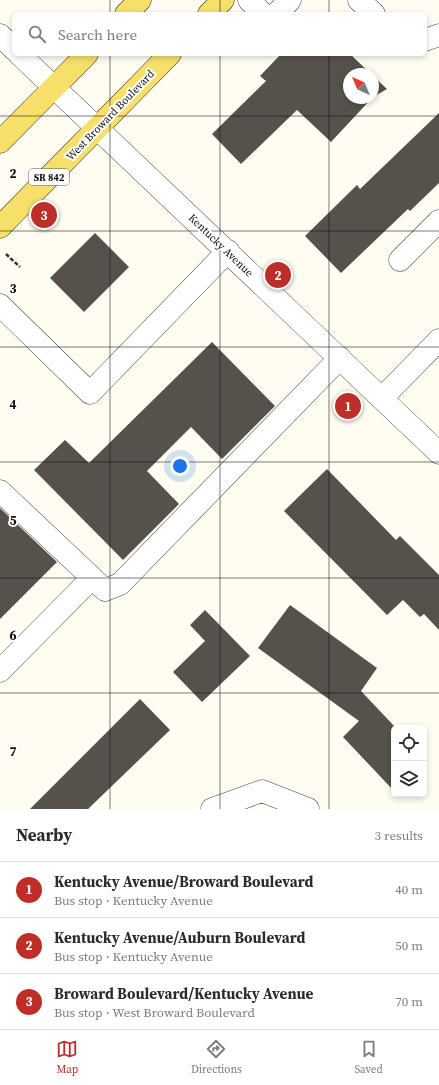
<!DOCTYPE html>
<meta charset="utf-8">
<style>
:root{--surface:#fff;--page:#f2f2f3;--text:#2b2b33;--muted:#7c7c81;--line:#e1e1e2;--accent:#bd2e29}
body{margin:0;font-family:"Source Serif 4",serif;background:var(--page);color:var(--text)}
.controls{position:absolute;right:12px;bottom:12px;display:grid;overflow:hidden;border-radius:6px;box-shadow:0 2px 6px #0003}
.controls button{width:36px;height:36px;display:grid;place-items:center;padding:0;border:0;border-bottom:1px solid var(--line);background:var(--surface);color:var(--text);font:20px sans-serif}
.compass{position:absolute;left:343px;top:68px;width:36px;height:36px;border-radius:50%;background:var(--surface);box-shadow:0 2px 6px #0003;rotate:316deg}
.you{position:absolute;left:180px;top:466px;width:14px;height:14px;margin:-10px;border:3px solid #fff;border-radius:50%;background:#1a73e8;box-shadow:0 0 0 6px #1a73e833}
.badge{display:grid;place-items:center;width:26px;height:26px;border-radius:50%;background:var(--accent);color:#fff;font-size:13px;font-weight:700}
.pin{position:absolute;translate:-50% -50%;border:2px solid #fff;box-shadow:0 1px 4px #0006}
.list{margin:0;padding:0;list-style:none}
h2{display:flex;justify-content:space-between;align-items:center;height:52px;margin:0;padding:0 16px;font-size:17px}
h2 small{font-size:13px;font-weight:400;color:var(--muted)}
.list li{display:grid;grid-template-columns:26px 1fr auto;gap:12px;align-items:center;box-sizing:border-box;height:56px;padding:0 16px;border-top:1px solid var(--line)}
.list b{display:block;font-size:15px;white-space:nowrap}
.list p{margin:0;font-size:13px;white-space:nowrap;color:var(--muted)}
.list em{font-size:13px;font-style:normal;color:var(--muted)}
.icon{flex:none;width:22px;height:22px;fill:none;stroke:currentColor;stroke-width:2;stroke-linecap:round;stroke-linejoin:round}
.map{position:relative;flex:none;width:439px;height:809px;overflow:hidden}
.search{position:absolute;background:var(--surface);box-shadow:0 2px 6px #0003;left:12px;right:12px;top:12px;height:44px;display:flex;align-items:center;gap:10px;box-sizing:border-box;padding:0 14px;border-radius:6px;color:var(--muted);font-size:15px}
.sheet{height:220px;background:var(--surface)}
nav{display:flex;justify-content:space-around;align-items:center;box-sizing:border-box;height:56px;border-top:1px solid var(--line);background:var(--surface);font-size:11px;color:var(--muted)}
nav a{display:grid;justify-items:center;gap:2px}
nav .on{color:var(--accent)}
.map>svg:first-child{display:block}
.building{fill:#57514b}
.lines{fill:none;stroke-linecap:round;stroke-linejoin:round}
.minor-casing{stroke:#424242;stroke-width:23}
.major-casing{stroke:#202020;stroke-width:23}
.path{stroke:#313131;stroke-width:2.5;stroke-dasharray:4 2;stroke-linecap:butt}
.minor{stroke:#fff;stroke-width:22}
.major{stroke:#f6e06a;stroke-width:22}
.grid{fill:none;stroke:#0f0f0f;stroke-width:1;stroke-opacity:0.55}
.labels{text-anchor:middle;stroke-width:4;stroke-linejoin:round;paint-order:stroke}
.shield{fill:#fff;stroke:#575757;stroke-width:1}
.shield-label{font-size:10px;font-weight:bold;fill:#0f0f0f}
.street-label{font-size:11px;fill:#0f0f0f;stroke:#fff}
.grid-label{font-size:13px;text-anchor:middle;font-weight:bold;fill:#0f0f0f;stroke:#fff;stroke-width:4;stroke-linejoin:round;paint-order:stroke}
</style>
<div class="map">
<svg width="439" height="809" viewBox="0 0 439 809">
<rect width="100%" height="100%" fill="#fffdf1"/>
<path class="building" d="M281,54h69l21,20h-22v24h23l-41,44 -34,-32 -56,54 -29,-30 54,-53 -6,-5z
M373,76l14,13 -14,8z
M439,113v70l-29,28 -2,-2 -67,64 -36,-37 52,-51 3,4z
M95,233l34,34 -45,45 -34,-34z
M212,342l63,64 -53,53 -31,-32 -44,44 32,33 -56,56 -89,-90 31,-30 24,23z
M327,469l69,71 4,-4 39,39v55l-15,-16 -4,3 -17,-17 -16,15 -103,-104z
M0,508l57,54 -57,57z
M290,605l87,63 -16,23 35,37h-2v63l-51,-54 16,-16 -101,-73z
M205,610l45,46 -48,46 -29,-30 32,-31 -15,-16z
M140,699l30,31 -82,79h-58z"/>
<g class="lines">
<g class="minor-casing">
<path id="minor" d="M249,0l14,14
M359,0l15,14
M276,14l14,-14
M0,35l14,14
M425,40l14,-5
M19,54l420,399
M400,260l39,-39
M0,305l90,88 138,-142
M382,398l57,-58
M0,491l105,99 15,-6 220,-226
M0,671l92,-93
M212,809l50,-18 46,18"/>
</g>
<g class="major-casing">
<path id="major" d="M126,14l14,-14
M209,14l14,-14
M0,142l87,-88
M0,227l170,-173"/>
</g>
<path class="path" d="M6,254l14,13"/>
<use href="#minor" class="minor"/>
<use href="#major" class="major"/>
</g>
<path class="grid" d="M110,0v14M220,0v14M329,0v14M110,54v755M220,54v755M329,54v755M0,116h439M0,231h439M0,347h439M0,462h439M0,578h439M0,693h439"/>
<g class="labels">
<rect class="shield" x="29" y="169" width="40" height="16" rx="3"/>
<g class="shield-label">
<text x="49" y="181">SR 842</text>
</g>
<g class="street-label">
<text transform="translate(110 115) rotate(-46)" y="4">West Broward Boulevard</text>
<text transform="translate(221 245) rotate(44)" y="4">Kentucky Avenue</text>
</g>
</g>
<g class="grid-label">
<text x="13" y="178">2</text>
<text x="13" y="293">3</text>
<text x="13" y="409">4</text>
<text x="13" y="525">5</text>
<text x="13" y="640">6</text>
<text x="13" y="756">7</text>
</g>
</svg>
<div class="controls">
<button><svg class="icon" aria-label="locate" viewBox="0 0 24 24"><circle cx="12" cy="12" r="6"/><path d="M12 2v4M12 18v4M2 12h4M18 12h4"/></svg></button>
<button><svg class="icon" aria-label="layers" viewBox="0 0 24 24"><path d="M12 4l9 5-9 5-9-5zM3 14l9 5 9-5"/></svg></button>
</div>
<svg class="compass" viewBox="-18 -18 36 36"><path d="M0-13l5 13h-10z" fill="#e53935"/><path d="M0 13l5-13h-10z" fill="#7c7c81"/></svg>
<div class="you"></div>
<div class="pin badge" style="left:348px;top:406px">1</div>
<div class="pin badge" style="left:278px;top:275px">2</div>
<div class="pin badge" style="left:44px;top:215px">3</div>
<div class="search"><svg class="icon" aria-label="search" viewBox="0 0 24 24"><circle cx="10" cy="10" r="6"/><path d="M15 15l6 6"/></svg>Search here</div>
</div>
<section class="sheet">
<h2>Nearby<small>3 results</small></h2>
<ul class="list">
<li><span class="badge">1</span><div><b>Kentucky Avenue/Broward Boulevard</b><p>Bus stop · Kentucky Avenue</p></div><em>40 m</em></li>
<li><span class="badge">2</span><div><b>Kentucky Avenue/Auburn Boulevard</b><p>Bus stop · Kentucky Avenue</p></div><em>50 m</em></li>
<li><span class="badge">3</span><div><b>Broward Boulevard/Kentucky Avenue</b><p>Bus stop · West Broward Boulevard</p></div><em>70 m</em></li>
</ul>
</section>
<nav>
<a class="on"><svg class="icon" aria-label="map" viewBox="0 0 24 24"><path d="M3 6l6-2 6 2 6-2v14l-6 2-6-2-6 2zM9 4v14M15 6v14"/></svg>Map</a>
<a><svg class="icon" aria-label="directions" viewBox="0 0 24 24"><path d="M12 3l9 9-9 9-9-9zM9 14v-3h6M13 9l2 2-2 2"/></svg>Directions</a>
<a><svg class="icon" aria-label="saved" viewBox="0 0 24 24"><path d="M7 4h10v16l-5-4-5 4z"/></svg>Saved</a>
</nav>
